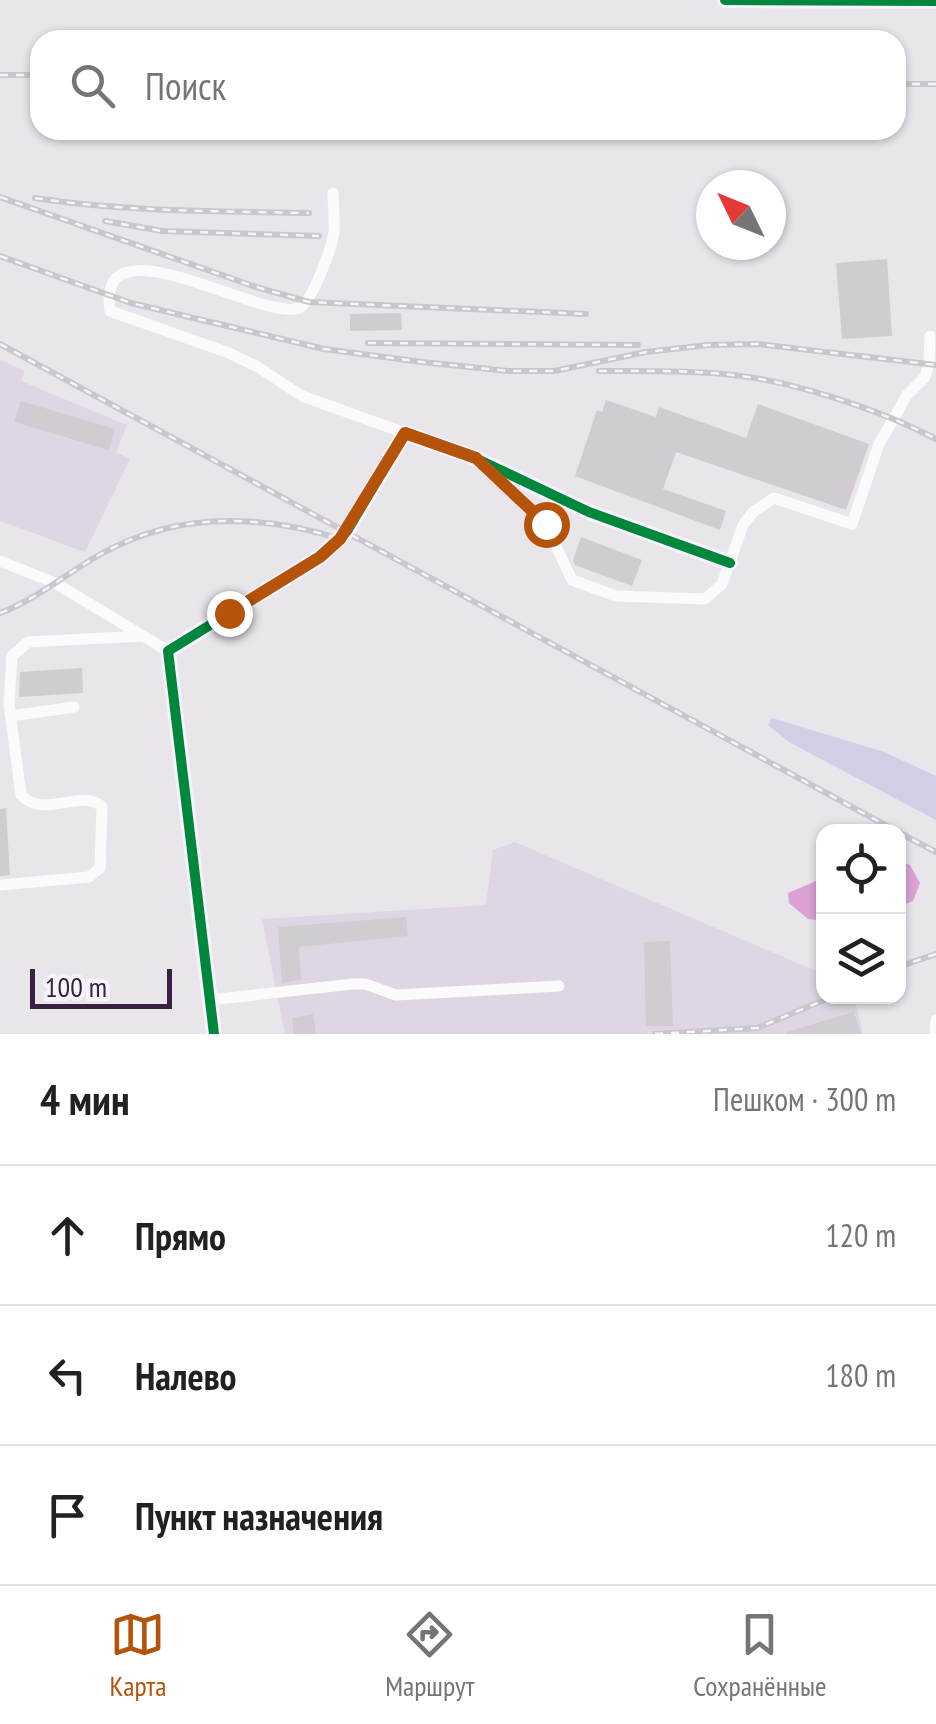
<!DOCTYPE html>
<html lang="ru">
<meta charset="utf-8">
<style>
:root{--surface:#fff;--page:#f2f2f2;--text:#202124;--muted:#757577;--line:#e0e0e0;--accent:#b45309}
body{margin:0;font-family:"PT Sans Narrow",sans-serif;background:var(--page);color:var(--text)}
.controls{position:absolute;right:30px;bottom:30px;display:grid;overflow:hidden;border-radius:20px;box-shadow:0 2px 8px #0004}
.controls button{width:90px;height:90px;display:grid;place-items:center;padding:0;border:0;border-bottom:2px solid var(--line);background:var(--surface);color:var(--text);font:50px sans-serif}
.compass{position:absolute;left:696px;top:170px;width:90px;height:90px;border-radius:50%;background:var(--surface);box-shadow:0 2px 8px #0004;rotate:313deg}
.scale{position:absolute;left:30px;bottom:25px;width:142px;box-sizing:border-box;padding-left:10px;border:5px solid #372040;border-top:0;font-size:28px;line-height:35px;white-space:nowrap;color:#372040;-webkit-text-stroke:8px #f6f3fa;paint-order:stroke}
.stop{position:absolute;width:30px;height:30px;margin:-22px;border:8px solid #b45309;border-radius:50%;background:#fff}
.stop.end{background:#b45309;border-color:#fff;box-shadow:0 2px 10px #0008}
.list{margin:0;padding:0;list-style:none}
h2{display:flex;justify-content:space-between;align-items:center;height:130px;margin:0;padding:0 40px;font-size:42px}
h2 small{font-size:32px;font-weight:400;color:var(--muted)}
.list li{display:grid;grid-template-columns:65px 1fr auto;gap:30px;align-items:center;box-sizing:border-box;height:140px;padding:0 40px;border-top:2px solid var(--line)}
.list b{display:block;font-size:38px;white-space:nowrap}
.list em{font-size:32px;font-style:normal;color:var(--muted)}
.icon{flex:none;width:55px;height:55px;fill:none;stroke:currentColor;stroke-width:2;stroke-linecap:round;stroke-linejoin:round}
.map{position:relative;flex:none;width:936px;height:1034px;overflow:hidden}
.search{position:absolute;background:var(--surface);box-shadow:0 2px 8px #0004;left:30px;right:30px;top:30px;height:110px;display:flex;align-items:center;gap:25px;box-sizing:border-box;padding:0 35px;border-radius:30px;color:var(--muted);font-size:38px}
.sheet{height:550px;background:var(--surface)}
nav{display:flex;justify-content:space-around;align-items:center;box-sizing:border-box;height:140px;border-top:2px solid var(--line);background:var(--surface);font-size:28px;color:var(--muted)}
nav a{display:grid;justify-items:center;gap:5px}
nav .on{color:var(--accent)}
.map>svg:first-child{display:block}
.built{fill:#ded7e3}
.green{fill:#d4cde5}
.water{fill:#dca2d6}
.building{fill:#d0ccd2}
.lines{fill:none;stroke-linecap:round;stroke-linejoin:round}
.minor{stroke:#fcfbfc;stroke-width:11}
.rail-casing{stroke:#cac7cc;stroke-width:6}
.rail{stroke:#f6f3fa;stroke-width:2.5;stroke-dasharray:8;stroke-linecap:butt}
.cycleway-casing{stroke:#f6f3fa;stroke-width:16}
.cycleway{stroke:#00873e;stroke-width:10}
.route{stroke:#b45309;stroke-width:12}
</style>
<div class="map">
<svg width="936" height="1034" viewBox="0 0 936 1034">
<rect width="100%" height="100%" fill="#e8e5eb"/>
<path class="built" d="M0,360l25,11 -4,10 106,44 -11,27 14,7 -45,93 -85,-31z
M515,842l308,132 1,22 30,1 9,37h-578l-23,-115 224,-14 7,-55z"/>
<path class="green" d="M772,718l112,34 52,24v44l-147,-78 -21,-17z"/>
<path class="water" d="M899,861l11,4 10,18 -7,18 -14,6z
M823,878v43l-15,-2 -19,-16 -1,-10z"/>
<path class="building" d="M887,259l5,77 -50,3 -6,-76z
M401,313l1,17 -52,1v-17z
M606,400l50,17 3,-10 87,31 12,-34 111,40 -23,66 -170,-58 -13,37 63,22 -6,19 -145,-54 22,-66 5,2z
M21,401l94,28 -6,21 -95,-28z
M581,537l61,23 -10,26 -57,-21 -2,-5z
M82,668l1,25 -64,4 1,-25z
M6,808l4,67 -10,1v-67z
M406,917l2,19 -109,11 2,33 -19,3 -4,-56z
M670,941l3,85h-27l-2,-84z
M854,1012l7,22h-75v-2z
M313,1014l3,20h-22l-2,-16z"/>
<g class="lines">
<path class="minor" d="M725,0l211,1
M333,193c0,13 2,27 1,39 -2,15 -22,71 -35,76 -38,14 -204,-93 -189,3l119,42 29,14 44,29 173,62 75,38 180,67
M486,467l60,58 26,55 44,16 89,3 17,-15 21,-59 10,-13 21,-14 78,26 27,-80 28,-49 18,-18 4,-13 1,-28
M0,561l55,22 113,68
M11,716l63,-9
M0,885l89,-8 11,-9 2,-61c-19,-20 -57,13 -81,-12l-12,-91 3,-48 16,-14 115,-6
M210,1000l143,-16h12l31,11 163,-9
M214,1034l-46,-383 152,-94 27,-26 58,-98
M935,1034l1,-14"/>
<g class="rail-casing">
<path id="rail" d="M0,75h40
M896,84h40
M0,197l253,89 56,16 277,12
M35,198c91,14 183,13 274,15
M105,221l57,10 157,5
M0,256l131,47 193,46 98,13 86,9h46l92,-19 62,-7 50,-1 178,21
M368,343l270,2
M0,344l898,488
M599,371c41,0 83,-1 124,3 64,5 156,35 213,65
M0,613c35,-13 66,-39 99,-58 77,-44 163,-41 245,-15
M898,832l38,20
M898,967l38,-13
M655,1034l102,-6 77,-32"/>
</g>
<use href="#rail" class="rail"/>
<g class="cycleway-casing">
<path id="cycleway" d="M725,0l211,1
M214,1034l-46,-383 152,-94 27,-26 58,-98 70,25 114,54 141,51"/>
</g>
<use href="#cycleway" class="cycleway"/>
</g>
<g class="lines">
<path class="route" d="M229,613l91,-56 20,-18 65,-106 71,25 70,66"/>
</g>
</svg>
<div class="controls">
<button><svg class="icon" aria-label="locate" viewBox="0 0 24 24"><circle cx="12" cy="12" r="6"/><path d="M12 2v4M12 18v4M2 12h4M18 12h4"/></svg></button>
<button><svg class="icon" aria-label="layers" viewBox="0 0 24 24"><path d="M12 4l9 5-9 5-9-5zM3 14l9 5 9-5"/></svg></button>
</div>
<svg class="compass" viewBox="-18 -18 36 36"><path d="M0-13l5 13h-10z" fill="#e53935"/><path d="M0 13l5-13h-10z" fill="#757577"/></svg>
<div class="scale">100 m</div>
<div class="stop" style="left:546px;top:524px"></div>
<div class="stop end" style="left:229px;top:613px"></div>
<div class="search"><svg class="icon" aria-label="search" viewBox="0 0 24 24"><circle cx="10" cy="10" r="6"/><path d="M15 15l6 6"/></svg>Поиск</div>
</div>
<section class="sheet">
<h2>4 мин<small>Пешком · 300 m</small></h2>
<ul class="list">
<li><svg class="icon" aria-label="ahead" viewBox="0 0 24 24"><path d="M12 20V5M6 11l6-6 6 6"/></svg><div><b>Прямо</b></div><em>120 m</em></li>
<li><svg class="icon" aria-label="left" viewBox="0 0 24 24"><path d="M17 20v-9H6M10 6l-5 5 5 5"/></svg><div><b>Налево</b></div><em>180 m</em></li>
<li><svg class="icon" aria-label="arrive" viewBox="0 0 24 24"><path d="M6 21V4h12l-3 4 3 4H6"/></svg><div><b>Пункт назначения</b></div></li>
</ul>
</section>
<nav>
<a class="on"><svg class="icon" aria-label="map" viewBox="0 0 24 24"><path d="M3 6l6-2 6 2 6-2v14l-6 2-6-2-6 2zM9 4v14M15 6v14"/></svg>Карта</a>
<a><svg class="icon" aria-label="directions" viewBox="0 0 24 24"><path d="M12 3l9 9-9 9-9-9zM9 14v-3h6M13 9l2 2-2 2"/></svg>Маршрут</a>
<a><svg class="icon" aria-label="saved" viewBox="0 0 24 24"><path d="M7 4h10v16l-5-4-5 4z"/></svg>Сохранённые</a>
</nav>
